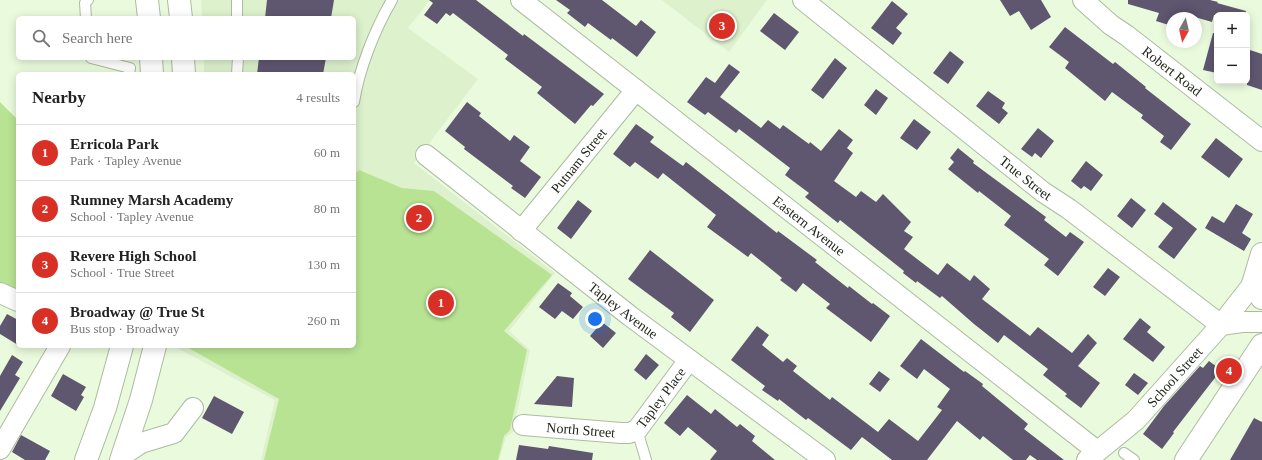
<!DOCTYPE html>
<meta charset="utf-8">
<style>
:root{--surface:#fff;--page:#f6f6f6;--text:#222;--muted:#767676;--line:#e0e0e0;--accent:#d93025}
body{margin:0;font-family:Georgia,serif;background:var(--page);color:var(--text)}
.controls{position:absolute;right:12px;top:12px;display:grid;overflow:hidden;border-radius:6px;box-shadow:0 2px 10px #0003}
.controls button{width:36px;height:36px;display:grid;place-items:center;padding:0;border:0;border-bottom:1px solid var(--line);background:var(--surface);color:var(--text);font:20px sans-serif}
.compass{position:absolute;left:1166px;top:12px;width:36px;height:36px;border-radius:50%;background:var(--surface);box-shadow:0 2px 10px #0003;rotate:188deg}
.you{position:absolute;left:595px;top:319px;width:14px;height:14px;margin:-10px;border:3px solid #fff;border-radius:50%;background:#1a73e8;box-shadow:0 0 0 6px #1a73e833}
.badge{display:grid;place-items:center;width:26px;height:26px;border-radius:50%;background:var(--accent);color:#fff;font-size:13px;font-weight:700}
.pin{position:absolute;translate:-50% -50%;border:2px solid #fff;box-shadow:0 1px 4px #0006}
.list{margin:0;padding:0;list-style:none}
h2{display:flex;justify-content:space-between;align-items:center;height:52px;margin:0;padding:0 16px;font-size:17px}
h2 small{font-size:13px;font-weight:400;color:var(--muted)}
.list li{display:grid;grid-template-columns:26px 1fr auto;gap:12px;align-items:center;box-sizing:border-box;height:56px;padding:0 16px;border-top:1px solid var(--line)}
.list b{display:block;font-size:15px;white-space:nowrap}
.list p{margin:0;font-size:13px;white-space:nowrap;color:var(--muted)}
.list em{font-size:13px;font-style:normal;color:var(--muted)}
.icon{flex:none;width:22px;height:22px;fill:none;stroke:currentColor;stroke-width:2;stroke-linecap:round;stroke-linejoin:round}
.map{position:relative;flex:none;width:1262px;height:460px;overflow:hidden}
.search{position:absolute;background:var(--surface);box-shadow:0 2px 10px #0003;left:16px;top:16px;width:340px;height:44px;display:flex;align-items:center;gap:10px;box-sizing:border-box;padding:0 14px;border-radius:6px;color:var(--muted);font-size:15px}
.panel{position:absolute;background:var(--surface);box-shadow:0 2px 10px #0003;left:16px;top:72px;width:340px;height:276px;border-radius:6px}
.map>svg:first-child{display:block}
.built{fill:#dcf1cc}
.green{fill:#b8e393}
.building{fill:#5f5670}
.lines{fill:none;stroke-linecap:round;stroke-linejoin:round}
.service-casing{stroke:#acbca0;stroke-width:12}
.minor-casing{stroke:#acbca0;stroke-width:22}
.tertiary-casing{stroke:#acbca0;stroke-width:24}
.primary-casing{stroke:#acbca0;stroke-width:24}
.trunk-casing{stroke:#acbca0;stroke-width:24}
.service{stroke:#fff;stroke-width:10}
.minor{stroke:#fff;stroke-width:20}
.tertiary{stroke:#fff;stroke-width:22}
.primary{stroke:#fff;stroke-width:22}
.trunk{stroke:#fff;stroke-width:22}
.labels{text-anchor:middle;stroke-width:4;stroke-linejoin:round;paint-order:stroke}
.street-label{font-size:14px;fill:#22281d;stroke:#fff}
</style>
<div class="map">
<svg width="1262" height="460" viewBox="0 0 1262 460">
<rect width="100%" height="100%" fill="#eafbdd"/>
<path class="built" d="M201,0h229l-22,28 70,51 -64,84 141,110 -46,58 21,19 -17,82 -7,5 -7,23h-238l14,-60 -98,-52 1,-2h176v-272h-150v-16h150v-40h-152z
M662,0h105l-38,52z"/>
<path class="green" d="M0,102l18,18v181l-18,-9z
M359,170l43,18 32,3 118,84 -48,56 23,19 -17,80 -6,6 -6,24h-234l15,-61 -94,-53h169v-171z"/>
<path class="building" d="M267,0h67l-3,18h-66z
M429,0h47l47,36 1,-2 80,60 -11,12 -2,-1 -16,19 -38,-31 5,-6 -37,-28 3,-4 -55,-42 -3,3 -4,-3 -9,11 -13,-9 9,-12z
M556,0h46l34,26 5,-6 15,12 -19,25 -25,-19 -1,2 -23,-17 -3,4 -18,-14 3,-3z
M1000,0h41l10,17 -20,13 -12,-19 -9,5z
M1128,0h82l8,2 -1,1 29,8 -1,4h-31l-2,7 -31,-9 -1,5h-8v8l-16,-5 3,-8 -31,-9z
M892,1l16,13 -12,14 6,5 -9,12 -22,-17z
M774,13l25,19 -14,18 -25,-19z
M1065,27l48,37 2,-2 31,25 -1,1 46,36 -20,26 -11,-8 4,-6 -23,-18 2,-3 -31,-23 -7,9 -40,-33 4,-6 -20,-15z
M1213,33h4v40l-14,-3z
M1247,49l15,5v36l-15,-5z
M950,51l14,11 -16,22 -15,-11z
M259,58h67l-3,16h-66z
M835,58l12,10 -24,31 -12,-9z
M729,64l11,8 -20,25 41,31 7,-8 12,9 3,-4 26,19 1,-2 11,9 18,-22 14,11 -6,8 6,5 -19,28 22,16 5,-6 15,11 7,-8 28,28 -7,9 9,6 -9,12 34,26 9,-12 23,18 4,-6 16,14 -8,10 48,37 8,-9 34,26 16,-19 9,9 -19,23 22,17 -19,25 -16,-12 2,-2 -24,-19 5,-6 -44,-34 -6,8 -24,-19 -32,-28 -2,2 -23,-17 -1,2 -13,-10 1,-2 -64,-51 -2,3 -33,-26 4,-4 -24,-18 5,-7 -51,-39 -3,4 -28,-21 -3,3 -18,-13 19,-25 9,6z
M876,89l12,9 -12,17 -12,-10z
M988,91l17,12 -3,5 6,5 -9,11 -23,-18z
M467,102l14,11 -2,3 31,25 4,-6 16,12 -10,14 21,16 -16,21 -14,-10 2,-2 -49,-37 1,-2 -20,-16z
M914,119l17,13 -14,18 -17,-12z
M636,124l18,13 -4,5 33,24 3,-4 91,71 1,-2 39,29 -2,2 33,26 1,-2 23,18 1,-1 17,13 -19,26 -45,-34 4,-4 -27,-21 -7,9 -16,-12 2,-2 -31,-25 -3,4 -41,-30 9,-12 -53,-42 -5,6 -23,-17 -5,5 -17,-13z
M1038,128l16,13 -13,17 -6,-5 -3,4 -11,-8z
M1216,138l27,21 -14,19 -28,-21z
M958,148l16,13 -1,2 73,54 -2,3 22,17 4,-5 14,10 -26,34 -14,-11 5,-6 -45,-34 7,-9 -32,-25 -1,2 -30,-24 6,-7 -4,-4z
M1086,161l17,14 -12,16 -7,-5 -3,3 -10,-8z
M1131,198l15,12 -14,18 -15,-12z
M578,200l14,11 -21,28 -14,-11z
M1163,202l34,27 -23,30 -16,-12 15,-19 -19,-14z
M1236,204l17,10 -11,19 9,6 -7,12 -39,-23 7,-12 12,7z
M650,250l64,50 -24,32 -19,-15 3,-4 -46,-34z
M1108,268l12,9 -15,19 -12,-9z
M558,283l14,10 -2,3 13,11 -10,12 -11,-8 -7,8 -16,-12z
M7,314l11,6v25l-18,-11v-8z
M1140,318l11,9 -4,5 18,15 -12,15 -30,-23z
M602,322l14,11 -13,15 -13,-12z
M757,326l12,9 -7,10 21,17 4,-4 10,8 -4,5 37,29 2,-3 46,35 11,-13 29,22 24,-31 -5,-3 13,-18 -26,-20 -7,10 -17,-13 21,-27 43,33 1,-1 18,13 -1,2 46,38 -4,5 40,31h-27l-7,-5 -4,5h-13l-30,-24 -3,4 -23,-19 -30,39h-35l-30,-23 -11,13 -43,-32 -2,2 -27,-21 -1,2 -16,-11 3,-4 -34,-26z
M646,354l13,11 -13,15 -12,-10z
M12,355l11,7 -8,13 5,3 -20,33v-35z
M1209,361l12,9 -48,62 1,1 -12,16 -19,-15 21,-28 36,-40 3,2z
M879,371l11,8 -10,13 -11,-8z
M1134,373l14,10 -10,12 -13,-10z
M63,374l23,13 -5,8 3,2 -8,14 -25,-15z
M557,376l17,2 -2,29 -38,-3z
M687,395l24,19 4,-5 22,18 3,-3 15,12 -3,5 23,19h-65l7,-9 -29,-24 -8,9 -16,-13z
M214,396l30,16 -12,22 -30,-16z
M1254,418l8,4v38h-32z
M21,435l29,16 -5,9h-20l-13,-8z
M519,445l29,4 1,-3 44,7 -1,7h-76z"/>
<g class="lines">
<g class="service-casing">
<path id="service" d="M237,0v18
M86,18l-1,-15 3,-3
M91,58l39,10 -1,6
M237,74l1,-16
M354,102c5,-33 21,-73 38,-102
M637,430l9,30
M1124,453l10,7"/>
</g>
<g class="minor-casing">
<g id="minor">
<path id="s1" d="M521,0l576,451"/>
<path id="s2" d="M803,0l240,192 26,17 152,116 21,-3h20"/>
<path id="s3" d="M1083,0l28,25 15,10 136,106"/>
<path id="s4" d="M426,155l204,161 195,144"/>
<path id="s5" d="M521,231l115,-141"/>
<path d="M0,293l18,8"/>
<path id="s6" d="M523,425l98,8h8l8,-3 52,-70"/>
<path d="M0,449l60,-103"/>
<path d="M123,455l18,-12 33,-10 19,-25"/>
<path id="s7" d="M1087,460l49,-40 85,-95 32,-41"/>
</g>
</g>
<g class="tertiary-casing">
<path id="tertiary" d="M1262,254l-9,30 9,14"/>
</g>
<g class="primary-casing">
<path id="primary" d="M1186,460l76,-115"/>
</g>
<g class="trunk-casing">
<path id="trunk" d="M147,0l2,18
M179,0l2,18
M151,58l1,16
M183,58l1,16
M86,460l19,-52 17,-62
M121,460l20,-60 14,-54"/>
</g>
<use href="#service" class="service"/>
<use href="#minor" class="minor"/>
<use href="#tertiary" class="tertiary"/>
<use href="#primary" class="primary"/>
<use href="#trunk" class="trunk"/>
</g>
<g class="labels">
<g class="street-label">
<text dy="5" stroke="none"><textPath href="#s3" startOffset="114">Robert Road</textPath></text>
<text dy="5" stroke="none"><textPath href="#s5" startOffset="91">Putnam Street</textPath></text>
<text dy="5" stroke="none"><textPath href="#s2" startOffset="285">True Street</textPath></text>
<text dy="5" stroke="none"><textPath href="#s1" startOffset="366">Eastern Avenue</textPath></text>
<text dy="5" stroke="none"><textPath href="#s4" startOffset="251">Tapley Avenue</textPath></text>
<text dy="5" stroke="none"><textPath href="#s7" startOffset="121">School Street</textPath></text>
<text dy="5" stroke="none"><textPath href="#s6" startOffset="155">Tapley Place</textPath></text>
<text dy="5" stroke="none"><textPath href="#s6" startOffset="58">North Street</textPath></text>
</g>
</g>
</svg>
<div class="controls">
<button>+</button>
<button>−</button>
</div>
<svg class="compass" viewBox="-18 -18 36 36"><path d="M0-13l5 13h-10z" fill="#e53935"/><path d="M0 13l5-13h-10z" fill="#767676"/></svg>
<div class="you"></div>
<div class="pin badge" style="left:441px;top:303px">1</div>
<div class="pin badge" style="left:419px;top:218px">2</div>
<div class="pin badge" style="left:722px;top:26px">3</div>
<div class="pin badge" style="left:1229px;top:371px">4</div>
<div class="search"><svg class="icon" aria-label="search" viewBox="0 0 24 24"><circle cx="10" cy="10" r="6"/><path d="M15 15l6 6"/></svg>Search here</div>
<section class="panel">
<h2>Nearby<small>4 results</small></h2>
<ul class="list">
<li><span class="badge">1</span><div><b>Erricola Park</b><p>Park · Tapley Avenue</p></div><em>60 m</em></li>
<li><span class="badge">2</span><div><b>Rumney Marsh Academy</b><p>School · Tapley Avenue</p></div><em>80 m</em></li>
<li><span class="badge">3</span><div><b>Revere High School</b><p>School · True Street</p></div><em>130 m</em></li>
<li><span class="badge">4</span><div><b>Broadway @ True St</b><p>Bus stop · Broadway</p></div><em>260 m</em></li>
</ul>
</section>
</div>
